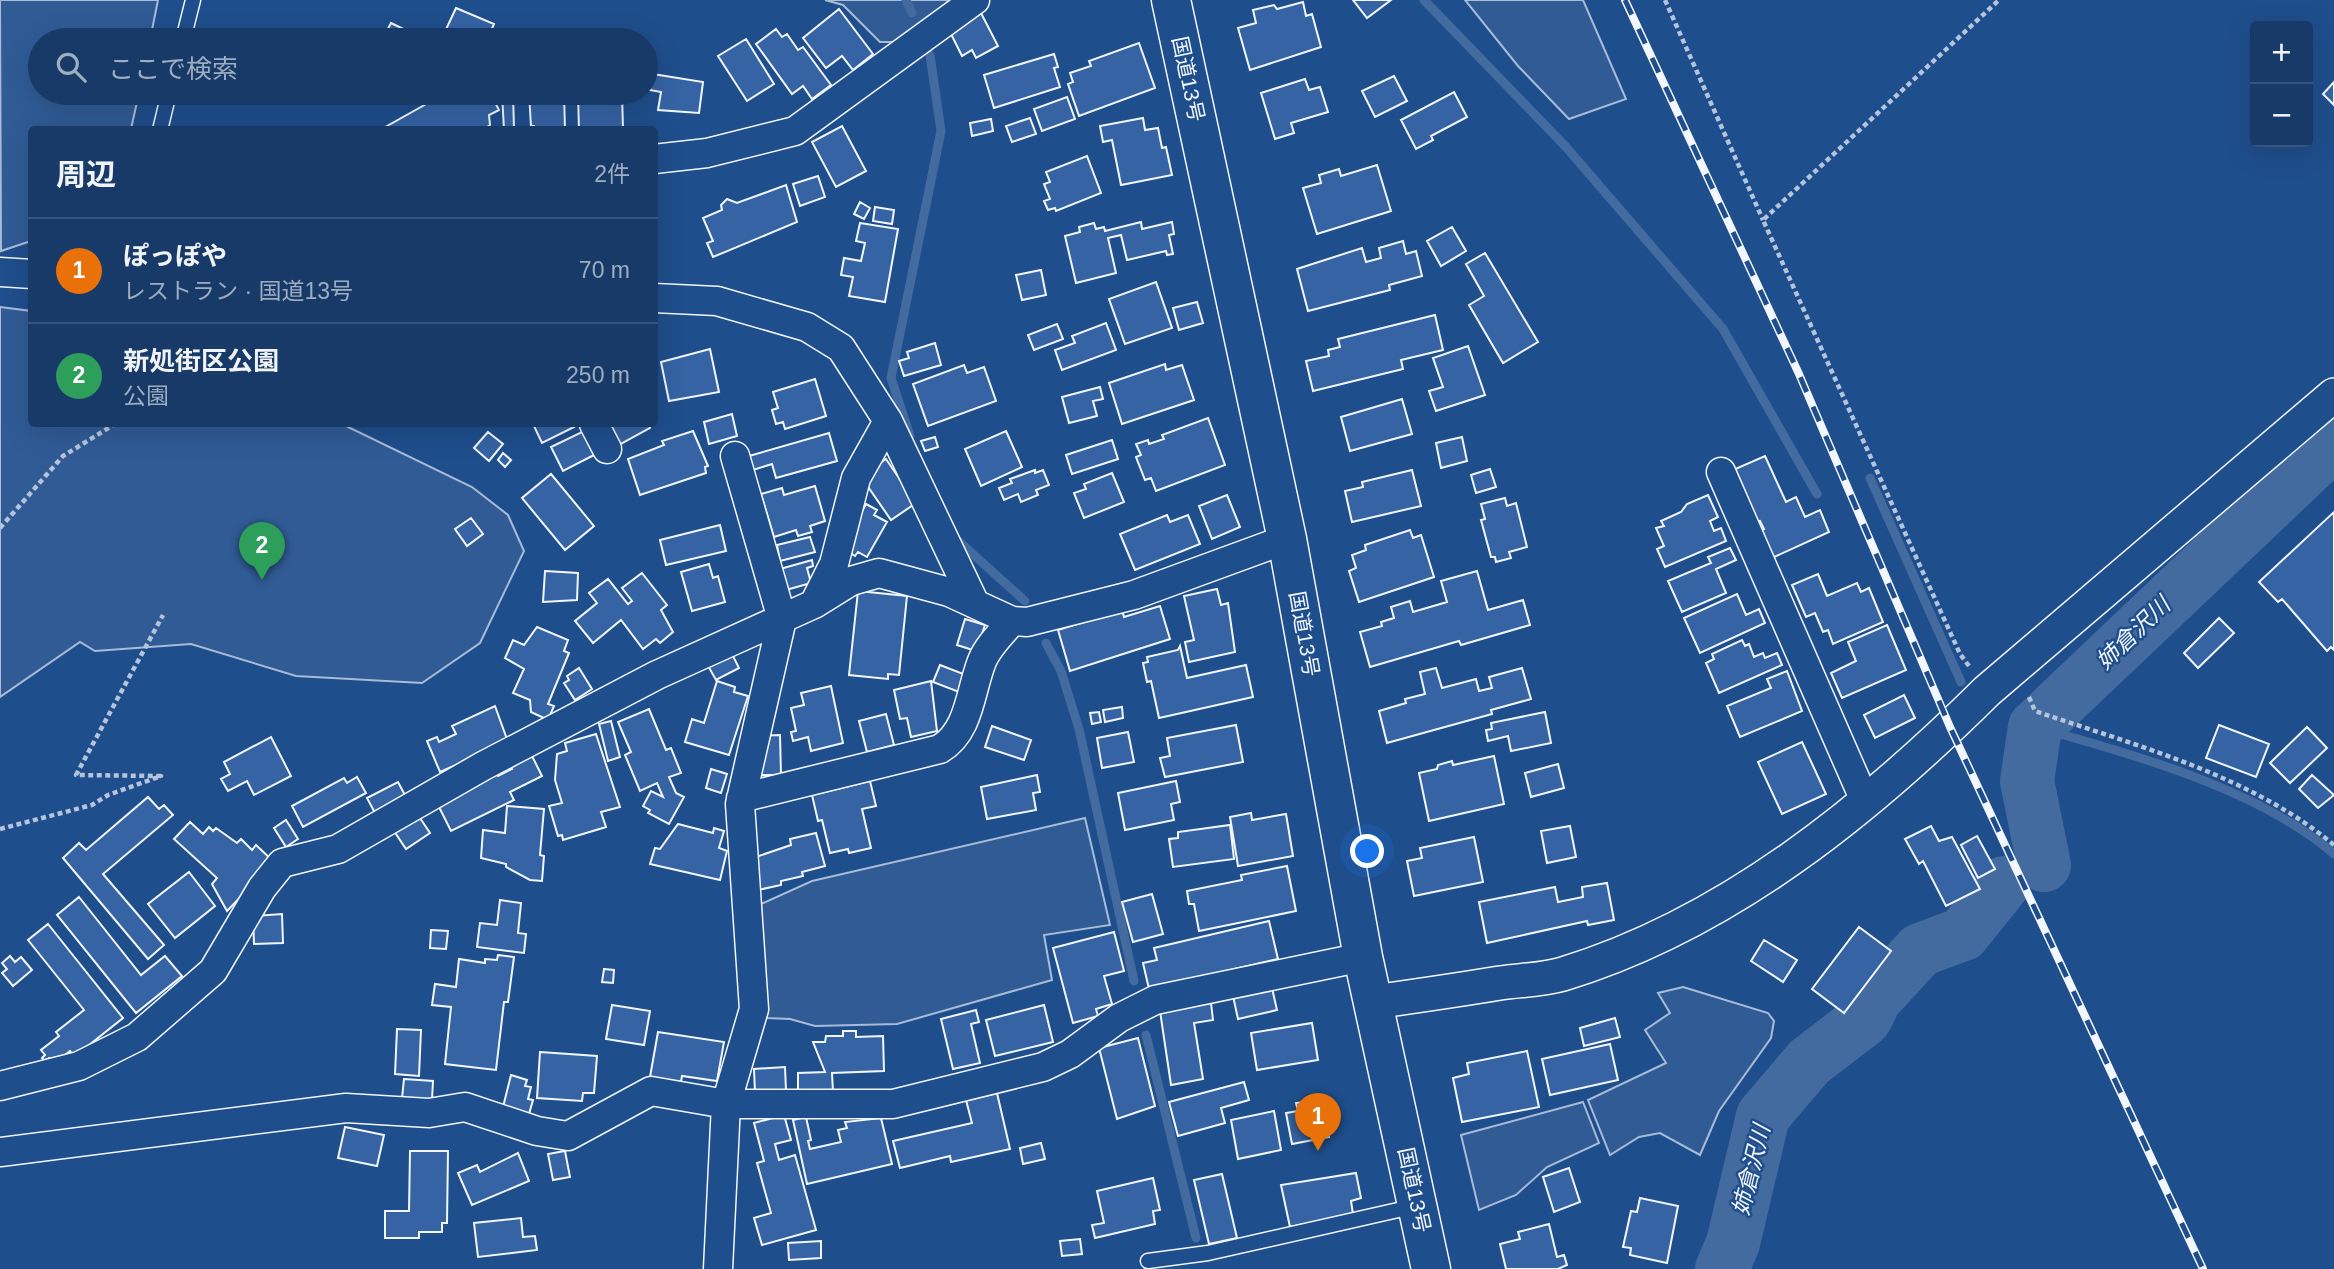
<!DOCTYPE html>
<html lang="ja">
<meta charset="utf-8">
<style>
:root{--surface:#173a69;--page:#244571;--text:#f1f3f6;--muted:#9eadc0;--line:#36547d;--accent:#d6ab8b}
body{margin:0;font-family:Helvetica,"Noto Sans JP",sans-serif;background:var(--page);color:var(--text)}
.controls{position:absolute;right:21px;top:21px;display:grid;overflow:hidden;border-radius:7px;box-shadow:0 7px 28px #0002}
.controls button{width:63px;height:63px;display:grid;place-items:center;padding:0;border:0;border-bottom:2px solid var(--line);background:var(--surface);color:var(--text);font:35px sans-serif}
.you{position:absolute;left:1368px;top:852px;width:24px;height:24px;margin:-18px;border:5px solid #fff;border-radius:50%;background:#1a73e8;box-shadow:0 0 0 10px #1a73e833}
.badge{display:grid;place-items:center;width:46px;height:46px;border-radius:50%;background:var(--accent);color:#fff;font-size:23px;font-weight:700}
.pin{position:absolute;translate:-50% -58px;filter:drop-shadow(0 2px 4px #0008)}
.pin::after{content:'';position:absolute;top:37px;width:24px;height:21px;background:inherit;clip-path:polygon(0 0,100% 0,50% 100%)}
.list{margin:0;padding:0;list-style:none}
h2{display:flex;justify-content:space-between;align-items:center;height:91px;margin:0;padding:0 28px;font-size:30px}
h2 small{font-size:23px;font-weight:400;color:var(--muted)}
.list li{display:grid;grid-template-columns:46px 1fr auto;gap:21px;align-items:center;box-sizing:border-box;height:105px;padding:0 28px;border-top:2px solid var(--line)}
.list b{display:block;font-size:26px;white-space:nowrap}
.list p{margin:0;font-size:23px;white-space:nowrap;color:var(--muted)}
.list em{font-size:23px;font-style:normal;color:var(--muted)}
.icon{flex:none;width:38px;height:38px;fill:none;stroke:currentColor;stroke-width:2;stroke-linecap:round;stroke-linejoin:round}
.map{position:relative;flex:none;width:2334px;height:1269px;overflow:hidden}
.search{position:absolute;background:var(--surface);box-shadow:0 7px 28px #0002;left:28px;top:28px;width:630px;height:77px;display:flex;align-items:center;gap:18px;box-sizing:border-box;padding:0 24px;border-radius:38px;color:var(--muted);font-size:26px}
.panel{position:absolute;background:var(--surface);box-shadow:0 7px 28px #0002;left:28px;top:126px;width:630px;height:301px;border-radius:7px}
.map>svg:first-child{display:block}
.built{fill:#305b95;stroke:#a8bbd7;stroke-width:2}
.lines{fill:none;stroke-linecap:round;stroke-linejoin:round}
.stream{stroke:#446ba0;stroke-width:9}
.river{stroke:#446ba0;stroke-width:54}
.building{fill:#3563a3;stroke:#f2f6ff;stroke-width:2}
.service-casing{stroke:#f2f6ff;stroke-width:17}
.minor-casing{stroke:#f2f6ff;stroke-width:31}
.tertiary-casing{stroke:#f2f6ff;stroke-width:36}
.trunk-casing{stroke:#f2f6ff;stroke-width:41}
.path{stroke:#b3c4dc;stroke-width:4.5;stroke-dasharray:5 3.5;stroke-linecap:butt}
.service{stroke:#1f4e8c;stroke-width:14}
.minor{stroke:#1f4e8c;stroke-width:28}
.tertiary{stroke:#1f4e8c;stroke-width:33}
.trunk{stroke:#1f4e8c;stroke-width:38}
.rail-casing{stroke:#f2f6ff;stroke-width:8}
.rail{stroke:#1f4e8c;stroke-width:5;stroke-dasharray:16;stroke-linecap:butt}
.labels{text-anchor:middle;stroke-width:5;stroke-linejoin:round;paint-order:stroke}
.street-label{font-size:21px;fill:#f2f6ff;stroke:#1f4e8c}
.water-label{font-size:23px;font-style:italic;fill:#f2f6ff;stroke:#1f4e8c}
</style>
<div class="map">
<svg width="2334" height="1269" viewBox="0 0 2334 1269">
<rect width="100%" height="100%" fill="#1f4e8c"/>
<path class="built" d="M0,0h158l-8,40h-110v53h99l-8,36 -99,1 -1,111 -30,10z
M825,0h122l1,4 -39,38h-29l-37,-37z
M1465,0h118l43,99 -57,20 -51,-53z
M0,307l31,4 1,113h310l130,63 36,28 16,36 -44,92 -58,40 -126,-7 -105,-32 -96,7 -15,-9 -80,55z
M1085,818l25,107 -66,10 8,45 -155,44 -82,2 -25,-7 -23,-1 -6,-114 51,-23z
M1683,987l85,26 6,8 -3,17 -52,73 -19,44 -40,-22 -21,4 -29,18 -22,-55 78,-37 -21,-33 25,-17 -12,-20z
M1583,1102l16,41 -52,24 -31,28 -37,15 -18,-75z"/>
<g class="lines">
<path class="stream" d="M906,0l6,13
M1424,0l142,147 157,182 94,165
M910,436l-19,-58 50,-247 -11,-76
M1870,478l91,204
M955,538l70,63
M1046,643l15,28 18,58 55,252
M2035,727c95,26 224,62 299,127
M1146,1035l50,203"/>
<path class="river" d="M2044,865l-17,-84 8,-54 299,-284
M1722,1269l11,-26 30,-127 46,-54 56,-43 10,-20 45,-49 43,-16 41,-51"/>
</g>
<path class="building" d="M1353,0h38l-24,18z
M1303,2l3,14 6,-2 9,33 -71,23 -12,-42 18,-5 -3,-13 21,-5 3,4z
M456,8l38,16 -7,16h-46z
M839,9l34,45 -20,16 -11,-14 -16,12 -23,-30z
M981,13l17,33 -22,12 -4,-8 -10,6 -13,-26z
M391,23l27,13 -2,4h-34z
M776,29l6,8 5,-3 11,16 5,-3 28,38 -19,14 -9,-13 -11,8 -36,-50z
M746,39l28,45 -27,17 -29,-45z
M1139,43l16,45 -76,28 -11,-32 5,-2 -3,-9 21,-7 -2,-5z
M1054,54l4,13 -4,1 6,19 -66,21 -10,-33z
M653,74l50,8 -4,31 -41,-3 3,-18 -11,-2z
M1394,76l13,25 -32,16 -13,-26z
M1305,79l4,11 11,-3 8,25 -37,11 3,10 -19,6 -14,-46z
M2334,82v23l-11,-11z
M1454,92l13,25 -36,19 2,4 -17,9 -15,-29z
M446,93h44l9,17 -10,5 1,10 -8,5h-102z
M502,93h11l1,36 12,1h-22z
M529,93h35l1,37h-31v-4h-3z
M578,93h44l1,36 -44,1z
M1067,97l8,22 -33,12 -8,-22z
M1030,118l6,16 -24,8 -6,-16z
M1143,118l2,12 13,-2 4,20 4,-1 6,28 -51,10 -9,-45 -9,2 -3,-16z
M991,119l2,12 -21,5 -2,-13z
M842,126l24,45 -30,16 -24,-45z
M1087,156l14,37 -45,18 -1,-3 -7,2 -4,-9 6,-2 -6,-15 6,-2 -4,-10z
M1377,165l14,46 -74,23 -14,-46 18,-5 -2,-8 20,-6 2,7z
M818,176l7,21 -25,9 -7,-22z
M786,185l11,37 -84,35 -6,-14 6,-2 -10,-23 19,-8 -1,-5 6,-6 10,4z
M860,202l10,6 -6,11 -10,-5z
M875,207l19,3 -2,14 -19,-3z
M1141,222l1,7 30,-7 2,12 -5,1 4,19 -6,1 -1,-4 -39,9 -6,-25 -13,3 8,35 -40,10 -11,-47 15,-4 -1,-5 15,-4 2,6 8,-2 1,4z
M860,223l38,6 -13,73 -36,-6 4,-19 -12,-2 3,-17 17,3 4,-18 -9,-2z
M1452,227l14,24 -25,15 -14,-25z
M1403,241l3,13 10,-3 6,25 -33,9 1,5 -82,21 -11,-42 65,-21 4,14 15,-4 -2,-10z
M1485,253l53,89 -35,21 -34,-58 15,-9 -18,-32z
M1041,270l5,25 -24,5 -6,-25z
M1156,282l16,46 -47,16 -16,-45z
M1197,302l6,21 -24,7 -6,-22z
M1435,315l8,35 -42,10 2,9 -90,22 -7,-30 23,-5 -1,-6 12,-3 -2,-8z
M1106,323l10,27 -54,20 -7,-20 20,-7 -3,-7z
M1057,324l6,15 -29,11 -6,-15z
M935,343l6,22 -37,11 -5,-15 10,-3 -2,-6z
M1468,346l17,49 -49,16 -7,-20 14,-4 -10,-29z
M710,349l9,43 -50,9 -8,-39z
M1165,364l1,6 16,-5 12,35 -72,24 -13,-41z
M964,365l3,8 17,-6 12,34 -68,25 -15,-42z
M815,379l11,37 -41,13 -2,-7 -7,2 -4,-14 6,-2 -5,-16z
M1100,387l3,12 -10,2 4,15 -28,7 -7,-26z
M1402,399l10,35 -62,17 -9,-34z
M732,414l5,22 -28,8 -5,-22z
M1208,418l17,47 -69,26 -5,-13 -6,2 -9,-23 5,-2 -5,-11 12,-4 1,4 15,-5 -2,-4z
M533,424h39l2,3 -32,16z
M608,424h39l3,4 -31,17z
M584,431l12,23 -33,17 -12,-24z
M693,431l15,35 -3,1 1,6 -66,22 -12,-36 36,-14 -2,-4z
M1006,431l16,36 -41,19 -16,-37z
M488,432l15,12 -14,17 -15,-13z
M829,433l8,28 -61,17 -4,-14 -19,6 -4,-14z
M935,437l3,10 -13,4 -4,-10z
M1462,437l5,24 -26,7 -5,-25z
M1112,440l6,19 -46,15 -6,-19z
M503,453l8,7 -6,7 -7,-7z
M1765,456l21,46 10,-5 9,20 15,-7 9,22 -57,26 -12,-27 4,-2 -4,-8 -4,1 -23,-52z
M886,459l30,44 -25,17 -27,-39v-7z
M1490,469l6,18 -20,6 -5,-18z
M1035,470v3l8,-3 6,15 -13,5 2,5 -17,7 -3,-8 -14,6 -5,-12 13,-5 -2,-4z
M1412,470l9,36 -69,16 -7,-31 18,-4 -1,-5z
M1112,473l12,29 -40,16 -10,-25 12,-4 -2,-5z
M551,474l43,52 -29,24 -43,-52z
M815,486l10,35 -15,5 2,6 -14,4 -2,-6 -22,7 -13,-43 21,-6 2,7z
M1227,495l13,32 -28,12 -13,-33z
M1708,495l10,22 -8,4 4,10 7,-3 5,13 -61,26 -8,-18 7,-3 -8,-18 8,-2 -3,-5 20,-9 6,-8z
M1505,498l2,8 9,-3 11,44 -18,5 2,6 -15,4 -1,-5h-4l-10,-37 4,-1 -4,-15z
M866,504l11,6 -3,5 13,7 -20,35 -9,-5 -3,4 -13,-8z
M2334,512v138l-3,-3 -4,4 -45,-52 -4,3 -19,-20z
M1167,515l3,7 18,-7 12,29 -65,26 -15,-36z
M471,518l12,16 -16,12 -12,-17z
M720,525l6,26 -60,14 -6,-25z
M1410,530l3,8 8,-3 13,42 -75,25 -10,-31 7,-3 -4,-13 14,-5 -1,-5z
M810,537l5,15 -35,9 -3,-16z
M1730,548l6,12 -20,9 10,24 -44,19 -14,-31 43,-18 -3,-6z
M812,560l1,6 -6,2 4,15 -25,7 -6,-21z
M709,564l4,14 5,-2 7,26 -33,9 -11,-39z
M545,571l33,2 -1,27 -34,2z
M1477,571l11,39 35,-10 7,25 -69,20 -2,-4 -89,26 -10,-35 22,-6 -1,-4 13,-4 -3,-11 19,-6 3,11 34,-10 -6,-21z
M642,573l25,32 -6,5 12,22 -13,11 -4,-4 -13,10 -22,-29 -28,23 -18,-22 22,-18 -8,-10 19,-14 20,25 4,-3 -10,-13z
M1818,574l9,22 30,-13 4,9 8,-4 14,34 -50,22 -5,-14 -5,2 -8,-19 -9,4 -14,-32z
M1217,589l4,16 7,-2 7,49 -46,10 -4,-20 9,-2 -10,-44z
M858,591l49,5 -8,79 -11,-1v5l-39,-4z
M1737,594l9,21 13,-6 6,14 -65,30 -16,-35z
M1160,606l10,33 -100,32 -12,-41 64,-20 2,7z
M2219,618l15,15 -36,35 -14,-15z
M965,619l20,6 -9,26 -19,-6z
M1887,625l19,45 -64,28 -11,-25 25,-12 -8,-19z
M537,627l31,13 -4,11 5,2 -21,51 6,2 -6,14 -17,-8 -1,-12 -17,-7 11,-24 -19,-11 8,-18 11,5z
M1742,640l3,6 4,-2 5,13 9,-4 2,5 12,-5 5,12 -63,28 -13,-30 8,-4 -2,-5z
M1180,646l7,32 59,-13 7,32 -94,21 -8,-37 -4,1 -4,-19 5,-1 -1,-5 31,-7z
M731,652l8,16 -23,12 -9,-16z
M940,665l26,10 -7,17 -26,-10z
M579,668l13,21 -17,11 -11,-17 5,-3 -2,-4z
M1436,668l6,20 34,-9 3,12 13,-3 -3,-11 33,-9 9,31 -40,11 1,4 -105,29 -8,-32 27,-8 -1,-4 20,-5 -5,-22z
M1787,671l15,40 -62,26 -13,-31 44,-18 -4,-9z
M717,681l18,6 -1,5 14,4 -19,59 -44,-13 7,-23 12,4z
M931,681l6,50 -26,6 -4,-19 -7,1 -6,-29z
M831,686l12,57 -32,8 -3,-14 -15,4 -2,-9 5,-1 -5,-23 13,-3 -3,-12z
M1904,695l11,23 -40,20 -11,-23z
M495,706l13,36 -68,30 -13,-31 10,-4 2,5 17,-8 -4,-8z
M1122,707l1,11 -18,4 -2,-12z
M649,709l17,41 5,-2 10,25 -12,4 7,16 8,4 -15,27 -21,-11 2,-3 -7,-4 8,-15 12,6 -6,-14 -17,8 -15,-36 6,-3 -13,-30z
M1099,712l2,10 -9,2 -2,-11z
M1545,712l6,31 -40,8 -3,-15 -20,5 -2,-11 6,-1 -1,-6z
M886,714l8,31 -27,7 -8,-31z
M611,721l9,36 -12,4 -9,-37z
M1236,725l7,37 -78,15 -5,-19 10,-2 -3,-18z
M2219,725l50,19 -13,33 -50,-19z
M992,726l39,14 -7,20 -39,-13z
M2307,727l20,21 -37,35 -20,-20z
M1128,732l6,30 -32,6 -5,-30z
M596,734l24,73 -19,5 5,15 -43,13 -1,-5 -4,1 -9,-30 13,-3 -7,-23 2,-26 10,-3 -2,-8z
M780,735l1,40h-26l4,-39z
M271,737l20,39 -37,19 -7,-14 -19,10 -7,-12 9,-5 -6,-12z
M1802,742l24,52 -44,20 -24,-52z
M531,754l11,22 -32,16 4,8 -63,31 -14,-28 59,-30 2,3 14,-7 -3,-4z
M1494,756l10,48 -75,17 -10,-48 18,-4 1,-4 14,-4 1,4z
M1558,764l6,24 -33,9 -6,-24z
M711,769l16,5 -6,19 -15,-5z
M1037,775l3,17 -7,1 3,17 -49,9 -6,-32z
M2312,775l22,20 -16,13 -19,-19z
M357,777l9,16 -63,34 -11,-21 52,-28 3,5z
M870,781l6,25 -14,3 9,39 -22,5 -1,-4 -18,4 -8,-33 -4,1 -6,-26z
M1176,781l4,21 -9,2 3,16 -49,10 -7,-37z
M398,782l8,15 -31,16 -8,-15z
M148,797l11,12 5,-4 9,10 -70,59 61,71 -16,14 -85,-101 16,-15 7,7z
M507,806l37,3 -4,46 4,1 -2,25 -12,-1 -24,-13v-3l-25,-6 2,-28 22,3z
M1251,813l1,7 34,-6 7,42 -55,10 -8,-49z
M418,815l12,18 -24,16 -12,-18z
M286,820l12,19 -12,8 -12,-19z
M190,822l13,12 6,-7 4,4 3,-3 21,15 4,-4 11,11 4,-5 18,17 -47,49 -15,-27 5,-6 -43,-39z
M678,824l35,9 1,-5 10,3 -5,17 8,3 -7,29 -70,-16 5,-16 5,1z
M1230,825l4,34 -61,8 -4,-28 9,-1v-6z
M1570,826l6,31 -29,6 -6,-32z
M1931,826l8,15 13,-4 28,52 -34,17 -23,-45 -4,3 -14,-25z
M816,833l9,33 -23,6 1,4 -22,5v4l-23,5 -8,-31 41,-14 -1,-6z
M1977,836l18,33 -17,9 -17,-33z
M1474,837l9,45 -69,14 -7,-35 15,-3 -2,-10z
M1287,866l9,45 -97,20 -5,-27h-5l-2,-13 55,-11 -1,-5z
M189,872l26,34 -40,32 -27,-34z
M1607,883l7,37 -26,5 -1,-4 -100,22 -8,-41 76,-15 3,15 25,-5 -1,-10z
M1152,894l11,40 -30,8 -11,-40z
M79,897l62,78 24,-19 17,20 -46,37 -79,-98z
M500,900l21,3 -3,30 8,1 -2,19 -47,-6 3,-24 17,2z
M282,914l1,29 -29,1 -1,-28z
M1269,921l9,38 -129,30 -6,-26 14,-3 -3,-12z
M48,924l75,94 -49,39 -4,-6 -16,13 -5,-6 -4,3 -3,-3 3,-3 -4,-5 18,-14 -3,-4 28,-22 -56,-70z
M1859,927l32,24 -47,62 -32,-24z
M431,930l17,1 -2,18 -16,-1z
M1114,932l10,39 -20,5 8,28 -16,5 2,7 -25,7 -20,-75z
M1764,940l33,20 -14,22 -32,-21z
M498,955l16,2 -6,45h-4l-8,68 -51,-6 6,-57 -19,-2 3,-21 21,3 3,-28 26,4v-4l12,1z
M10,956l5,6 6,-5 11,13 -19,16 -11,-13 5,-4 -5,-6z
M604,969l10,1 -1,13 -11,-1z
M1272,988l5,22 -39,9 -5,-23z
M1211,1003l2,17 -19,3 9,56 -32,6 -11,-74z
M612,1005l38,6 -6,34 -38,-6z
M1044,1005l9,37 -58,14 -9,-36z
M976,1010l3,12 -8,2 9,39 -27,6 -12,-50z
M1615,1018l5,19 -36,9 -4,-18z
M1312,1023l6,37 -61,10 -6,-37z
M397,1029l24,1 -2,46 -24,-2z
M843,1031h13v6l27,-1 1,35 -52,2 1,19h-35v-19l27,-1 -12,-30h12l1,-6h17z
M658,1032l66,10 -7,39 -35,-5 -1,6 -31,-5z
M1138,1038l17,68 -38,13 -18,-71z
M1610,1044l8,36 -68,15 -8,-36z
M1527,1051l12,56 -77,15 -9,-44 16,-4 -2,-11z
M540,1052l57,4 -3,37h-11l-1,8 -45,-3z
M785,1067l1,24 -31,1 -1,-23z
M511,1075l16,5 -2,6 6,1 -3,12 5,1 -4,14 -26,-7z
M404,1079l29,2 -1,19 -30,-2z
M1244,1082l5,18 -28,8 4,15 -47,13 -9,-34z
M997,1093l13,56 -59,13 -1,-6 -50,12 -7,-27 79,-18 -6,-23z
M1311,1101l1,6 11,-2 6,32 -37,7 -6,-31 12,-2 -2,-8z
M1274,1111l7,39 -43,9 -7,-39z
M784,1115l7,25 -16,4 4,16 16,-5 21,75 -54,15 -8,-27 17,-5 -14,-50 7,-2 -10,-38z
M806,1117l5,23 -3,1 2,8 31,-7 -3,-12 9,-2 -2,-6 36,-4 11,46 -85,20 -14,-64z
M345,1127l39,8 -7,31 -39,-8z
M1041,1143l4,16 -22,5 -3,-16z
M410,1151h38l-1,72h-5v9h-23v6h-34v-27h24z
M565,1151l5,26 -17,3 -5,-26z
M518,1153l11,28 -57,24 -14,-32 19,-8 3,7z
M1569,1168l11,34 -26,10 -11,-35z
M1356,1173l5,25 -10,3 2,13 -63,13 -9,-42z
M1222,1174l15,64 -28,6 -15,-64z
M1153,1178l7,32 -7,1 2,13 -60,14 -3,-13 12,-2 -7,-32z
M1640,1198l38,8 -11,57 -37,-8 1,-7 -8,-1 8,-36 6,1z
M521,1218l2,19 12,-1 2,14 -59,7 -4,-34z
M1549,1224l8,33 7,-2 3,10 -9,4h-52l-6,-25 20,-5 -2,-7z
M1080,1239l2,15 -20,2 -2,-15z
M821,1241v17l-32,2 -1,-17z"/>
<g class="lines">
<g class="service-casing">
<path id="service" d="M183,40l10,-40
M160,130l9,-37
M1148,1261l60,-8 208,-47"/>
</g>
<g class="minor-casing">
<path id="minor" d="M654,159l53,-6 88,-22 180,-131
M0,272l32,2
M654,298l63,3 90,26 34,21 47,73 -32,57 -22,86 -20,40
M888,421l87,183
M594,424l13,25
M1721,472l144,329
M741,798l199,-49c30,-18 30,-58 42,-88 6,-15 20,-28 30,-40
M0,1086l79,-20 58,-29 76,-66 49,-83 20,-25 56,-14 145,-83 174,-91 157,-71 37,-23 28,-8 70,19 63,29 15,1 107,-27 153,-56
M0,1152l346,-44 83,5 36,-6 72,24 31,5 83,-45 75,13h167l150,-37 27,-13 49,-36 36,-18 208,-43
M718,1269l8,-165 28,-95 -14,-205 42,-185 -47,-163"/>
</g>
<g class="tertiary-casing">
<path id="tertiary" d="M1374,1002c42,-6 84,-12 126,-19 21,-3 43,-3 63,-9 164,-50 304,-164 424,-283l347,-296"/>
</g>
<g class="trunk-casing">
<path id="trunk" d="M1171,0l116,539 76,418 68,312"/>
</g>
<path class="path" d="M1665,0l98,220
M0,528l63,-72 52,-32
M1969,666l-9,-12 -197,-434 236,-220
M2029,697l6,14c102,35 215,64 299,134
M0,829l92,-24 16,-10 53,-19 -85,-1 87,-160"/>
<use href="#service" class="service"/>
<use href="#minor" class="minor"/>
<use href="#tertiary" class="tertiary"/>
<use href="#trunk" class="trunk"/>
<g class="rail-casing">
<path id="rail" d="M1625,0l174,374 151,353 253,542"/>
</g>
<use href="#rail" class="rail"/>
</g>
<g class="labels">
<g class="street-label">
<text transform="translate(1188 79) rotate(78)" y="7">国道13号</text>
<text transform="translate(1304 634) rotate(80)" y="7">国道13号</text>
<text transform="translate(1414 1190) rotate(78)" y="7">国道13号</text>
</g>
<g class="water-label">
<text transform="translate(2133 633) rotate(-44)" y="8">姉倉沢川</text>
<text transform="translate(1751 1170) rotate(-76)" y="8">姉倉沢川</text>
</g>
</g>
</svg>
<div class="controls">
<button>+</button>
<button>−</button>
</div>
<div class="you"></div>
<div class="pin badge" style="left:1318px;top:1151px;background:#e8710a">1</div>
<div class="pin badge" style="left:262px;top:580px;background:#2e9e5b">2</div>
<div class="search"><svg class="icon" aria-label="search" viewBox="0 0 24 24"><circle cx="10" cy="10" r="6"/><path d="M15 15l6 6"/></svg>ここで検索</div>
<section class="panel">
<h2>周辺<small>2件</small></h2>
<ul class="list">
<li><span class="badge" style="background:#e8710a">1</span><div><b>ぽっぽや</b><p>レストラン · 国道13号</p></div><em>70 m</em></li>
<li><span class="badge" style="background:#2e9e5b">2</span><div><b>新処街区公園</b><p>公園</p></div><em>250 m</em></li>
</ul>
</section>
</div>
